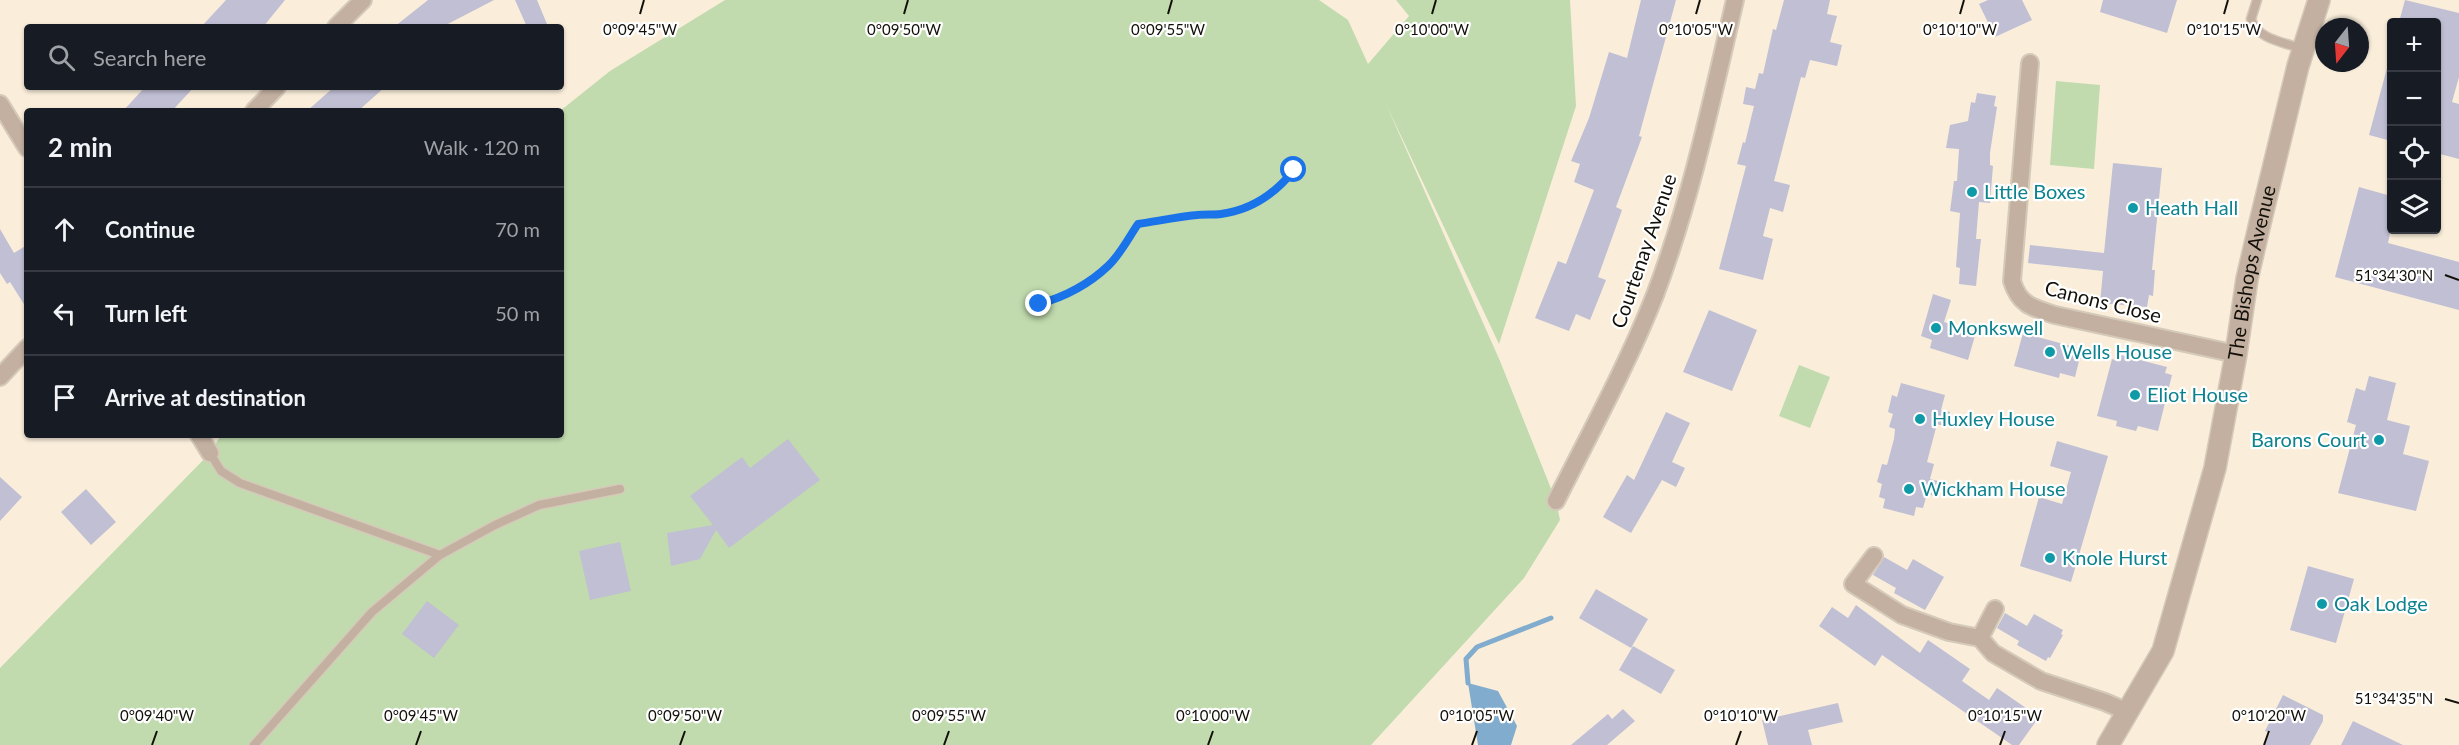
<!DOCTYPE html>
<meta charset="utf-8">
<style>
:root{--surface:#171b24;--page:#242831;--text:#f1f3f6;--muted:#9ea1a6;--line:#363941}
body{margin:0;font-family:Lato,sans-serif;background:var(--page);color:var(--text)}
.controls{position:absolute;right:18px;top:18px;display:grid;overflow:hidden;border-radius:6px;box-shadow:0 2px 4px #0004}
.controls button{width:54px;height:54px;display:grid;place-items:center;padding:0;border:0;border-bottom:2px solid var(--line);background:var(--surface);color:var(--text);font:30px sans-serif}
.compass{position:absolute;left:2315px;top:18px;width:54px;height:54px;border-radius:50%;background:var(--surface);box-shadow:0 2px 4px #0004;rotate:197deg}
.stop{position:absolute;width:18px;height:18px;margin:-14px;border:4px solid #1a73e8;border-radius:50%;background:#fff}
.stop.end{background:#1a73e8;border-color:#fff;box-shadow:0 2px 6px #0008}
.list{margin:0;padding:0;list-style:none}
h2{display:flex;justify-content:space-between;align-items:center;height:78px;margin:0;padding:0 24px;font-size:26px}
h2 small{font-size:20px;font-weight:400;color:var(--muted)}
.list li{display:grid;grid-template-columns:39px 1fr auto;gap:18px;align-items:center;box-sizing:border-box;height:84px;padding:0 24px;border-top:2px solid var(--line)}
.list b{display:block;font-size:22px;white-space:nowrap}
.list em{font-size:20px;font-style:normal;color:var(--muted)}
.icon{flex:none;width:33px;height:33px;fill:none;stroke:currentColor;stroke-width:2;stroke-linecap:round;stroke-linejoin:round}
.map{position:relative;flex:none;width:2459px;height:745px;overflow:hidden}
.search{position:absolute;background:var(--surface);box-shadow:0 2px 4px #0004;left:24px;top:24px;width:540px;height:66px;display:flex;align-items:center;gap:15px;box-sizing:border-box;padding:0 21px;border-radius:6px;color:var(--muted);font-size:22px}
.panel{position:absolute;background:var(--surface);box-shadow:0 2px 4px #0004;left:24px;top:108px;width:540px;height:330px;border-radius:6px}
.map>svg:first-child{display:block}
.green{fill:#c1dbae}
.water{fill:#81accd}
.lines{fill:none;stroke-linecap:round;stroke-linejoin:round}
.stream{stroke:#81accd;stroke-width:5}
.building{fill:#c0bfd4}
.service-casing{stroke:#d5cab9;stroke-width:11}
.minor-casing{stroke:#d5cab9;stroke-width:20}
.tertiary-casing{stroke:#d5cab9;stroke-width:24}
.path{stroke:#8f887a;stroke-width:3;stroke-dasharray:3 3;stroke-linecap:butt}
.service{stroke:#c3b0a1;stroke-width:8}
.minor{stroke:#c3b0a1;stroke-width:16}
.tertiary{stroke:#c3b0a1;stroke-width:21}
.route{stroke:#1a73e8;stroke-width:8}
.ticks{fill:none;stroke:#131009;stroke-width:2}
.culture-dot{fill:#0f9aa8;stroke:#fff;stroke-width:2}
.labels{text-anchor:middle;stroke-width:4.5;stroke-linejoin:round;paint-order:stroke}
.culture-label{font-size:20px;fill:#0d838f;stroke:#fff;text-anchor:start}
.street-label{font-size:20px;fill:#131009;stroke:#fff}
.ticks-label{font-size:15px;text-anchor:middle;fill:#131009;stroke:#fff;stroke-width:4.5;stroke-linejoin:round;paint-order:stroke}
</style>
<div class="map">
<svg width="2459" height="745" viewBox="0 0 2459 745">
<rect width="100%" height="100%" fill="#faeedb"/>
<path class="green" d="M725,0h594l29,20 20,44 41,-48 -13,-16h174l6,106 -77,238 -113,-240 114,257 56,140 4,19 -36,58 -153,167h-1371v-77l210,-215 11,-18h340l-1,-324 50,-40z
M2056,81l44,4 -6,84 -44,-4z
M1799,365l31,12 -20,51 -31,-12z"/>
<path class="water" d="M1468,683l30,8 19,35 -6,19h-33z"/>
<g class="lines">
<path class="stream" d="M1468,683l-2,-24 11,-12 74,-29"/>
</g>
<path class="building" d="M226,0h59l-22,27h-62z
M428,0h66l-52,27h-48z
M515,0h22l10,24 -8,3h-12z
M1641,0h35l-37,136 3,1 -26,70 6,3 -24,67 8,3 -16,40 -14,-6 -7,17 -34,-13 23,-57 8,3 28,-74 -20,-8 6,-18 -9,-3 18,-43 20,-66 18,6z
M1784,0h46l-3,14 10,2 -7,26 12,3 -5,21 -27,-6 -5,18 -4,-1 -27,104 16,4 -7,27 -13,-4 -7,28 10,3 -10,41 -44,-11 27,-103 -9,-2 6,-22 2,1 9,-37 -11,-2 3,-17 9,2 4,-16 4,1 10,-45 3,1z
M1988,0h34l10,20 -37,17 -16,-33z
M2103,0h74l-10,33 -67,-21z
M2405,0l54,13v64l-7,25 7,2v55l-23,-6v-131h-37z
M2387,68h4v73l-22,-6z
M145,87h49l-22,24h-49z
M334,87h51l-27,24h-51z
M1977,93l19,3 -2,10 3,1 -7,46v12l3,1 -3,37 -11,-1 -3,37h5l-5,47 -17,-2 1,-16 -4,-1 4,-54 -10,-2 4,-30h3l2,-32 -13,-1 4,-23 18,-4 3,-19 4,1z
M2113,163l49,5 -10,102h3l-2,26 -4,-1 -2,12 -47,-4 3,-32 -75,-8 2,-18 74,8z
M2359,187l32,9v32l-3,15 71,19v48l-124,-33z
M0,229l14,24 13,-8v64l-17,-27 -3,2 -7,-11z
M1933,294l18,6 -7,22 32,10 -8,28 -38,-12 2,-8 -11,-4z
M1709,310l48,20 -25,61 -49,-19z
M2023,333l59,16 1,7 -4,5 -4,16 -15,-4 -1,5 -45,-12z
M2121,355l46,12 -2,6 7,2 -14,56 -20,-5 -2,5 -20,-5 1,-5 -20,-5 15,-57 7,2z
M2369,376l27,7 -9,37 23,6 -7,28 26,7 -13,50 -78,-18 18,-68 -9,-3 9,-34 9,3z
M1901,383l44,12 -4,15 9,2 -4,15 -9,-3 -10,38 7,2 -4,15 8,2 -4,15 -7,-2 -4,14 -7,-1 -2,9 -31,-8 2,-9 -6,-2 3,-13 -5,-2 5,-18 5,1 7,-26 1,-10 -6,-2 4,-13 -5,-2 4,-17 5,2z
M1666,412l24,11 -18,39 13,6 -9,19 -14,-7 -31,53 -28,-16 24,-42 7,5z
M788,439l32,41 -91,68 -13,-18 -16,29 -29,7 -4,-33 46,-8 -23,-29 52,-39 8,11z
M2057,441l51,15 -37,126 -51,-16 19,-69 23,7 9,-32 -21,-6z
M0,477l22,20 -22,24z
M86,489l30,33 -25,23 -30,-33z
M620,542l11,49 -41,9 -11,-49z
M1884,557l23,13 6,-11 31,18 -19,33 -31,-17 2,-5 -23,-13z
M2308,566l46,13 -18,64 -46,-13z
M1596,589l52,30 -17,29 -52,-30z
M427,601l32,24 -25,33 -32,-24z
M1856,605l64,48 8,-13 42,29 -8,12 27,19 8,-12 42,29 -20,28h-7l-130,-90 -7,11 -56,-40 13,-19 16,11z
M2005,613l22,13 7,-12 29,16 -2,4 2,1 -13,23 -2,-1 -2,4 -29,-16 2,-4 -22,-13z
M1633,646l42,24 -14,24 -42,-24z
M2283,695l40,20v6l-13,24h-46l6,-12 -5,-2z
M1838,703l5,19 -35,8 4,15h-44l-6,-25z
M1623,709l12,12 -28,24h-36l37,-31 4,5z
M2353,721l50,24h-62z"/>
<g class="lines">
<g class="service-casing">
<path id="service" d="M2257,0l-6,19c5,20 35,24 52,30
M210,453l11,18 19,12 200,72
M254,745l118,-133 68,-57 55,-30 44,-20 81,-16"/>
</g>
<g class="minor-casing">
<path id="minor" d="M336,27l27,-27
M2030,63l-18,218c7,24 21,27 43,34l181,39
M0,104l27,44
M254,111l23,-24
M0,377l27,-29
M199,435l11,18
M1556,501c34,-68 71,-135 99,-206 36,-95 57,-196 80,-295
M1874,556l-21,28 49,31 47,17 31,6 13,15 48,28 64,21 23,10
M1980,638l15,-29"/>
</g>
<g class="tertiary-casing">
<g id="tertiary">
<path id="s1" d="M2108,745l55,-94 52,-183 21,-114 11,-75 13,-56 38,-157 21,-66"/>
</g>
</g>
<path class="path" d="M1039,304l45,-20 26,-19 28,-41c19,-3 39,-7 59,-9 8,-1 16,0 24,-1 31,-4 54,-20 73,-44"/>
<use href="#service" class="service"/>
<use href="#minor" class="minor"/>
<use href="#tertiary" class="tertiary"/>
</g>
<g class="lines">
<path class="route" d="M1039,304c25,-7 50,-20 69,-38 12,-11 21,-29 30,-42 20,-3 39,-7 59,-9 8,-1 16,0 24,-1 31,-4 54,-20 73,-44"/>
</g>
<path class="ticks" d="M640,14l4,-14M904,14l4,-14M1168,14l4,-14M1432,14l4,-14M1696,14l4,-14M1960,14l4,-14M2224,14l4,-14M2445,275l14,5M2445,699l14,4M152,745l5,-14M416,745l5,-14M680,745l5,-14M944,745l5,-14M1208,745l5,-14M1472,745l5,-14M1736,745l5,-14M2000,745l5,-14M2264,745l5,-14"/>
<g class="culture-dot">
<circle cx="1972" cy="192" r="6"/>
<circle cx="2133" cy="208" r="6"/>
<circle cx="1936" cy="328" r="6"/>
<circle cx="2050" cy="352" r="6"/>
<circle cx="2135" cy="395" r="6"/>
<circle cx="1920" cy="419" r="6"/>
<circle cx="2379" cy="440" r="6"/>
<circle cx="1909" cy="489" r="6"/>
<circle cx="2050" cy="558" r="6"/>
<circle cx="2322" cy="604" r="6"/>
</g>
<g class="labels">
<g class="culture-label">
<text x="1984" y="199">Little Boxes</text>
<text x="2145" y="215">Heath Hall</text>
<text x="1948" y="335">Monkswell</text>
<text x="2062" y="359">Wells House</text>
<text x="2147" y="402">Eliot House</text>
<text x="1932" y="426">Huxley House</text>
<text x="2367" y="447" text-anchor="end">Barons Court</text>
<text x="1921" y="496">Wickham House</text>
<text x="2062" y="565">Knole Hurst</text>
<text x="2334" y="611">Oak Lodge</text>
</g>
<g class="street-label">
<text transform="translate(1644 251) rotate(-71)" y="7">Courtenay Avenue</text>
<text dy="7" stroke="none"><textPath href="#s1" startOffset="498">The Bishops Avenue</textPath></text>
<text transform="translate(2103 302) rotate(14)" y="7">Canons Close</text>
</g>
</g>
<g class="ticks-label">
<text x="640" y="35">0°09'45"W</text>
<text x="904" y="35">0°09'50"W</text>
<text x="1168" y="35">0°09'55"W</text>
<text x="1432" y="35">0°10'00"W</text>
<text x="1696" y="35">0°10'05"W</text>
<text x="1960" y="35">0°10'10"W</text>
<text x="2224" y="35">0°10'15"W</text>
<text x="2394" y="281">51°34'30"N</text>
<text x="2394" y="704">51°34'35"N</text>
<text x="157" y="721">0°09'40"W</text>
<text x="421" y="721">0°09'45"W</text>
<text x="685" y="721">0°09'50"W</text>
<text x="949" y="721">0°09'55"W</text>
<text x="1213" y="721">0°10'00"W</text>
<text x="1477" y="721">0°10'05"W</text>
<text x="1741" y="721">0°10'10"W</text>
<text x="2005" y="721">0°10'15"W</text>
<text x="2269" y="721">0°10'20"W</text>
</g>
</svg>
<div class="controls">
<button>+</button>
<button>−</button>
<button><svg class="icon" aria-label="locate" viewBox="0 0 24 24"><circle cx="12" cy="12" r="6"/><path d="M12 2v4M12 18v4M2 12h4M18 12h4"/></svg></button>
<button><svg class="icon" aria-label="layers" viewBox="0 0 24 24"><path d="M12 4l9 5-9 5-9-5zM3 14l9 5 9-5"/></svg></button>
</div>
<svg class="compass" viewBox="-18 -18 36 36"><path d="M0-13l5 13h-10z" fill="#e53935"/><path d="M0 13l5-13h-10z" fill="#9ea1a6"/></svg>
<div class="stop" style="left:1294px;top:170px"></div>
<div class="stop end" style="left:1039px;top:304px"></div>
<div class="search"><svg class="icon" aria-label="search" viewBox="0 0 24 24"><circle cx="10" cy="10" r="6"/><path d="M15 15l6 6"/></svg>Search here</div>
<section class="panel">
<h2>2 min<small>Walk · 120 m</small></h2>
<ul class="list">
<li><svg class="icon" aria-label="ahead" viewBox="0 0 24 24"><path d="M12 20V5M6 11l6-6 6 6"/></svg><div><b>Continue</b></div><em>70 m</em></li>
<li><svg class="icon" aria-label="left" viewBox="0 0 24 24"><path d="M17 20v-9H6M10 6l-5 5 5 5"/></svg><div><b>Turn left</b></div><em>50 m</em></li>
<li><svg class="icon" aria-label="arrive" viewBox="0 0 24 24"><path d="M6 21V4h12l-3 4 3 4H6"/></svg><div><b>Arrive at destination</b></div></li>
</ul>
</section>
</div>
